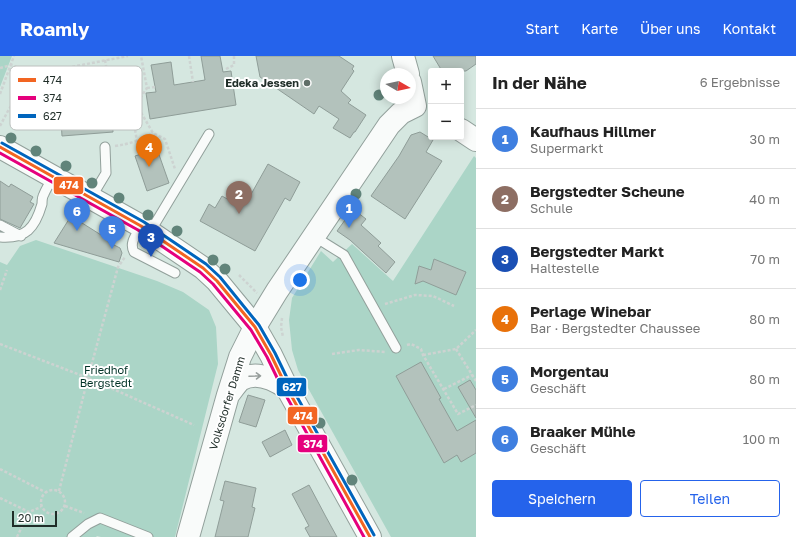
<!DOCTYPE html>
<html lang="de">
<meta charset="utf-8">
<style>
:root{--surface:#fff;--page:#f6f6f6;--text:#222;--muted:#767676;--line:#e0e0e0;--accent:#2563eb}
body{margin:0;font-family:"Golos Text",sans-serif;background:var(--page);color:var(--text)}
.controls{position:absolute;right:12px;top:12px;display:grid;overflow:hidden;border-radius:4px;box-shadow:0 2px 10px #0003}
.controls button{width:36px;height:36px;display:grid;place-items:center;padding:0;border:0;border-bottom:1px solid var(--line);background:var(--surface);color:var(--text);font:20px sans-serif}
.compass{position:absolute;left:380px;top:12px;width:36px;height:36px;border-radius:50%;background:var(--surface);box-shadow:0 2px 10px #0003;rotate:99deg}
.scale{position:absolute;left:12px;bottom:10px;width:45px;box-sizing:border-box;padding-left:4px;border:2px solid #1f2d28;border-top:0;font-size:11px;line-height:14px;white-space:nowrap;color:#1f2d28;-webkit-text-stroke:3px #fff;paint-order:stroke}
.you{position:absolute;left:300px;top:224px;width:14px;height:14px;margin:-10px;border:3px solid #fff;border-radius:50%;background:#1a73e8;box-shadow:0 0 0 6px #1a73e833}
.badge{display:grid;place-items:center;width:26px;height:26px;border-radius:50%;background:var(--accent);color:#fff;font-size:13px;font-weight:700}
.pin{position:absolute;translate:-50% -33px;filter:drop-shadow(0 1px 2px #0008)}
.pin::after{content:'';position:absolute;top:21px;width:14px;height:12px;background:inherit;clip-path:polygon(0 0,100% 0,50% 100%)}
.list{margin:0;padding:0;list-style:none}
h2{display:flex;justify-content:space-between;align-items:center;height:52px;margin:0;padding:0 16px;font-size:17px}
h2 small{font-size:13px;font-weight:400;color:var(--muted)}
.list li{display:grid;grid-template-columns:26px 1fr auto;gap:12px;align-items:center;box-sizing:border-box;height:60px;padding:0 16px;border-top:1px solid var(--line)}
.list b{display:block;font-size:15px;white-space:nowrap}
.list p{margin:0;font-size:13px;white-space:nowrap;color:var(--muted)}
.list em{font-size:13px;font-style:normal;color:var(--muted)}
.actions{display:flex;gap:8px;padding:12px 16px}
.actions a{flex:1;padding:9px 0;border:1px solid var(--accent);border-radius:4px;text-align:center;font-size:14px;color:var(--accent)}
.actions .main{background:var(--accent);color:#fff}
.map{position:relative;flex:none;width:476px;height:481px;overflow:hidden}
header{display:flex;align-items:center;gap:24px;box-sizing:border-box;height:56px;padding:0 20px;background:var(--accent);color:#fff}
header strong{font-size:19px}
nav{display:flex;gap:22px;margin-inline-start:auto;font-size:14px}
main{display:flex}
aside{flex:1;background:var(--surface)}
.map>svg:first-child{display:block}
.green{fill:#abd5c7}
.building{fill:#b3c2bc;stroke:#8f9d98}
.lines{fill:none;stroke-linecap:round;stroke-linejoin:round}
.service-casing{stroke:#92a09b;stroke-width:11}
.tertiary-casing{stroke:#92a09b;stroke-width:24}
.secondary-casing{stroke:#92a09b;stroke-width:24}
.primary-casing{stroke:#92a09b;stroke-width:24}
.path{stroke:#cdd3d1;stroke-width:2.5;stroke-dasharray:3 2;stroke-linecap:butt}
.service{stroke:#f9fbfa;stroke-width:9}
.tertiary{stroke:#f9fbfa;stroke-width:22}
.secondary{stroke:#f9fbfa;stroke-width:22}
.primary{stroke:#f9fbfa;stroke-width:22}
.bus-1-casing{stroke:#fff;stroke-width:6}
.bus-2-casing{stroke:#fff;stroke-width:6}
.bus-3-casing{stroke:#fff;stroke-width:6}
.bus-1{stroke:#f26522;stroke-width:3}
.bus-2{stroke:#e5007d;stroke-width:3}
.bus-3{stroke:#0065bd;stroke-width:3}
.tree{fill:#61847a}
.oneway{stroke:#979e9c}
.poi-dot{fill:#5f6e68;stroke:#fff;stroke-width:1.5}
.labels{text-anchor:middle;stroke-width:4;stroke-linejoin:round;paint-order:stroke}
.poi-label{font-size:11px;font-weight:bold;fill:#1f2d28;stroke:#fff;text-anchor:end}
.park-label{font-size:11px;fill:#023327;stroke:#fff}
.street-label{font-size:11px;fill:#1f2d28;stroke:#fff}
.key{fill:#fff;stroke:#bcc0be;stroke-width:1}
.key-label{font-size:11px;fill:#1f2d28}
.line-badge{stroke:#fff;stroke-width:1.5}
.badge-label{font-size:11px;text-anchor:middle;font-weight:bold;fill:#fff}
</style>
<header>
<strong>Roamly</strong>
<nav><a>Start</a><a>Karte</a><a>Über uns</a><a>Kontakt</a></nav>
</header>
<main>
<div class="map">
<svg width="476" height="481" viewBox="0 0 476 481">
<rect width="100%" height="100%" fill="#d5e7e0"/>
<path class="green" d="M0,0h12l-12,31z
M474,100l2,2v379h-85l-93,-167 -6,-20 -3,-30 3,-22 29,-47 12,11 19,-18 41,37z
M36,184l121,41 26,11 26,18 7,17 2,37 -43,173h-74l-4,-1 -1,1h-96v-275l7,3 13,-19z"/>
<path class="building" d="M201,0h19l3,16 8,-1 5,34 -86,14 -4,-26 10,-1 -5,-27 20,-3 3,23 31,-5z
M256,0h83l15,10 -2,3 2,2 -13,20 10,9 -3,3 18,12 -11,17h-1l-4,6 -17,-10 6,-9 -20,-13 -5,8 -54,-37z
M433,0h43v8l-10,7h-24z
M98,25l2,32 12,-1 1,20 -51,4 -2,-30 20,-1 -2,-22z
M420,76l13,8 -7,12 16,9 -37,58 -34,-23 28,-40 12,-21z
M157,93l12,34 -22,8 -12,-35z
M268,108l32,18 -10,19 -5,-3 -30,53 -55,-30 9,-17 6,4 7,-12 14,8 13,-6z
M0,125l9,6 2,-3 22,13 -3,5 4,2 -14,24 -20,-9z
M353,153l13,10 -5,6 20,18 -3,3 17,16 -9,11 -36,-33 -13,-9z
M71,160l38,24 -1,2 12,6 2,5 -3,9 -65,-19z
M434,203l32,13 -10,23 -33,-14 -8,3 4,-18 12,4z
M421,306l20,36 -2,1 18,32 19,-11v33l-15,9 -4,-7 -13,8 -48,-87z
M470,324l6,10v28l-18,-31z
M248,339l17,5 -9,27 -17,-5z
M285,374l7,15 -22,12 -8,-15z
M225,425l31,7 -4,19 3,1 -7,29h-33l9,-36 -4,-1z
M309,429l17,32 11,20h-27l-5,-9 4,-2 -17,-32z"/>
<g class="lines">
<g class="service-casing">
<path id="service" d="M91,142l15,-25 -1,-26
M0,169l21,11
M141,170c-5,9 -12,17 -7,26l41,21
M150,176l59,-98
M0,181c26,2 35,-9 42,-33 0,-3 0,-7 2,-10 2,-5 6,-11 9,-17
M315,181l29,18 52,93
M72,481l16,-13 12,-6 48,19"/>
</g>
<g class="tertiary-casing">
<path id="tertiary" d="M403,0l5,18
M410,26l5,24
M461,74l15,10
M255,271l22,-36 112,-166 12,-12 14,-7"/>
</g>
<g class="secondary-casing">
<path id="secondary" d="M228,339c4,-5 8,-11 12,-15 16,-10 34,-1 47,8
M188,481l40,-142 12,-38 15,-30"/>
</g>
<g class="primary-casing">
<path id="primary" d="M0,91l141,79 62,42 14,13 38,46 16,28 16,33 83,149"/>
</g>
<path class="path" d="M189,0l4,26
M105,4l7,40 6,9 14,1 15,-22 -6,-32
M0,12l11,-3 24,9 93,-18
M226,13l8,-4v-9
M147,32l8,-1
M0,38l14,-38
M136,48l17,29 12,6 10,30
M132,54l5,32
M96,55l22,-2
M0,70l9,-17 26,-35
M115,90c15,-2 25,-6 38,-13
M239,219l18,18
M0,234l7,-20
M385,248l30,-9 18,1 21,10
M282,262l-1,9 2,10
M0,288l88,34 106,47
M407,289l4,-1 10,5 2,6 35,59 18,-9
M456,293l20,32
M332,298l27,-4 27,2
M423,299l33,-6 20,-19
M444,333l28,-14
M0,413l45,23
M41 446a12 12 0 1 1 24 0a12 12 0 1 1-24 0Z
M59,435l29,-113 30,-111 7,-10
M0,442l29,14
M65,450l19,7
M17,481l12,-25 12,-5"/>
<use href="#service" class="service"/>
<use href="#tertiary" class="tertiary"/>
<use href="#secondary" class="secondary"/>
<use href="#primary" class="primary"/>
<g class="bus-1-casing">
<path id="bus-1" d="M0,91l141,79 62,42 14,13 38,46 16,28 16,33 83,149"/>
</g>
<g class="bus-2-casing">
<path id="bus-2" d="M0,97l138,77 62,42 13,12 38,46 16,27 16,33 81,147"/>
</g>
<g class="bus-3-casing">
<path id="bus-3" d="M2,87l142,79 62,42 14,13 39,48 16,28 16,33 83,149"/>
</g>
<use href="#bus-1" class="bus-1"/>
<use href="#bus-2" class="bus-2"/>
<use href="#bus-3" class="bus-3"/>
</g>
<g class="tree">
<circle cx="379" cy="39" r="5.5"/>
<circle cx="11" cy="82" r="5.5"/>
<circle cx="36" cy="95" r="5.5"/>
<circle cx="66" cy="110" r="5.5"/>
<circle cx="92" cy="127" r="5.5"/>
<circle cx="356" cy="138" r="5.5"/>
<circle cx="119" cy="142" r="5.5"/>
<circle cx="148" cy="159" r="5.5"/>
<circle cx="177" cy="175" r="5.5"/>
<circle cx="213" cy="204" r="5.5"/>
<circle cx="225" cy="213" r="5.5"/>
<circle cx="320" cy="367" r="5.5"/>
<circle cx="352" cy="424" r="5.5"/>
</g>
<defs><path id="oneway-shaft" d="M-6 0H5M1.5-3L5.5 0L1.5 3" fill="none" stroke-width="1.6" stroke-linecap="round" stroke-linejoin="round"/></defs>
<use class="oneway" href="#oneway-shaft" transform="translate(255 320) rotate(-2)"/>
<circle class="poi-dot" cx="307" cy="27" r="4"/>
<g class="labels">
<g class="poi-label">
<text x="299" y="31">Edeka Jessen</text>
</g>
<g class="park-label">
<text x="106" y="318">Friedhof<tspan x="106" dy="13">Bergstedt</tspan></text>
</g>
<g class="street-label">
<text transform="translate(227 347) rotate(-73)" y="4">Volksdorfer Damm</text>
</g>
</g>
<rect x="10" y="10" width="132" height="64" rx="6" class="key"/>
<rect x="18" y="22" width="18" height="4" fill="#f26522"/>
<rect x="18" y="40" width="18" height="4" fill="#e5007d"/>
<rect x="18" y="58" width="18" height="4" fill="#0065bd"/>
<g class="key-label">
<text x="43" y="28">474</text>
<text x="43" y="46">374</text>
<text x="43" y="64">627</text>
</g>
<g class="line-badge">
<rect x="53" y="120" width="31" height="19" rx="4" fill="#f26522"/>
<rect x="276" y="321" width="31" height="20" rx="4" fill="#0065bd"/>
<rect x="287" y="350" width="31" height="19" rx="4" fill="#f26522"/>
<rect x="297" y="378" width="31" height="19" rx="4" fill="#e5007d"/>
</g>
<g class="badge-label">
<text x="69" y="133">474</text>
<text x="292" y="335">627</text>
<text x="303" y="364">474</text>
<text x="313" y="392">374</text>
</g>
</svg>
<div class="controls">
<button>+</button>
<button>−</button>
</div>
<svg class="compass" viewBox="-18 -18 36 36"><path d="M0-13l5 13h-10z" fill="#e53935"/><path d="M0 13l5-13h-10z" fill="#767676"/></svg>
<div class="scale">20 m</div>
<div class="you"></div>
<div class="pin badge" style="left:349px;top:172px;background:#3f7fe0">1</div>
<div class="pin badge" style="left:239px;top:158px;background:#8d6e63">2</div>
<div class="pin badge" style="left:151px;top:201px;background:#1a4fb4">3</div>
<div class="pin badge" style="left:149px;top:111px;background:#e8710a">4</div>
<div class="pin badge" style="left:112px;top:193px;background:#3f7fe0">5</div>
<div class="pin badge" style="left:77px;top:175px;background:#3f7fe0">6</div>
</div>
<aside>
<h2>In der Nähe<small>6 Ergebnisse</small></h2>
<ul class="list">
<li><span class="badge" style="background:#3f7fe0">1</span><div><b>Kaufhaus Hillmer</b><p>Supermarkt</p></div><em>30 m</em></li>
<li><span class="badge" style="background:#8d6e63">2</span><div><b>Bergstedter Scheune</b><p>Schule</p></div><em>40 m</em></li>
<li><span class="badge" style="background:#1a4fb4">3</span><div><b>Bergstedter Markt</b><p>Haltestelle</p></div><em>70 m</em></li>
<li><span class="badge" style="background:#e8710a">4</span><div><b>Perlage Winebar</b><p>Bar · Bergstedter Chaussee</p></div><em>80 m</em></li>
<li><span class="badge" style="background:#3f7fe0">5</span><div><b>Morgentau</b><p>Geschäft</p></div><em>80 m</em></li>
<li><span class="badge" style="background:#3f7fe0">6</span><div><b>Braaker Mühle</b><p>Geschäft</p></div><em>100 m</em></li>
</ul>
<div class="actions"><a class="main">Speichern</a><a>Teilen</a></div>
</aside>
</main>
